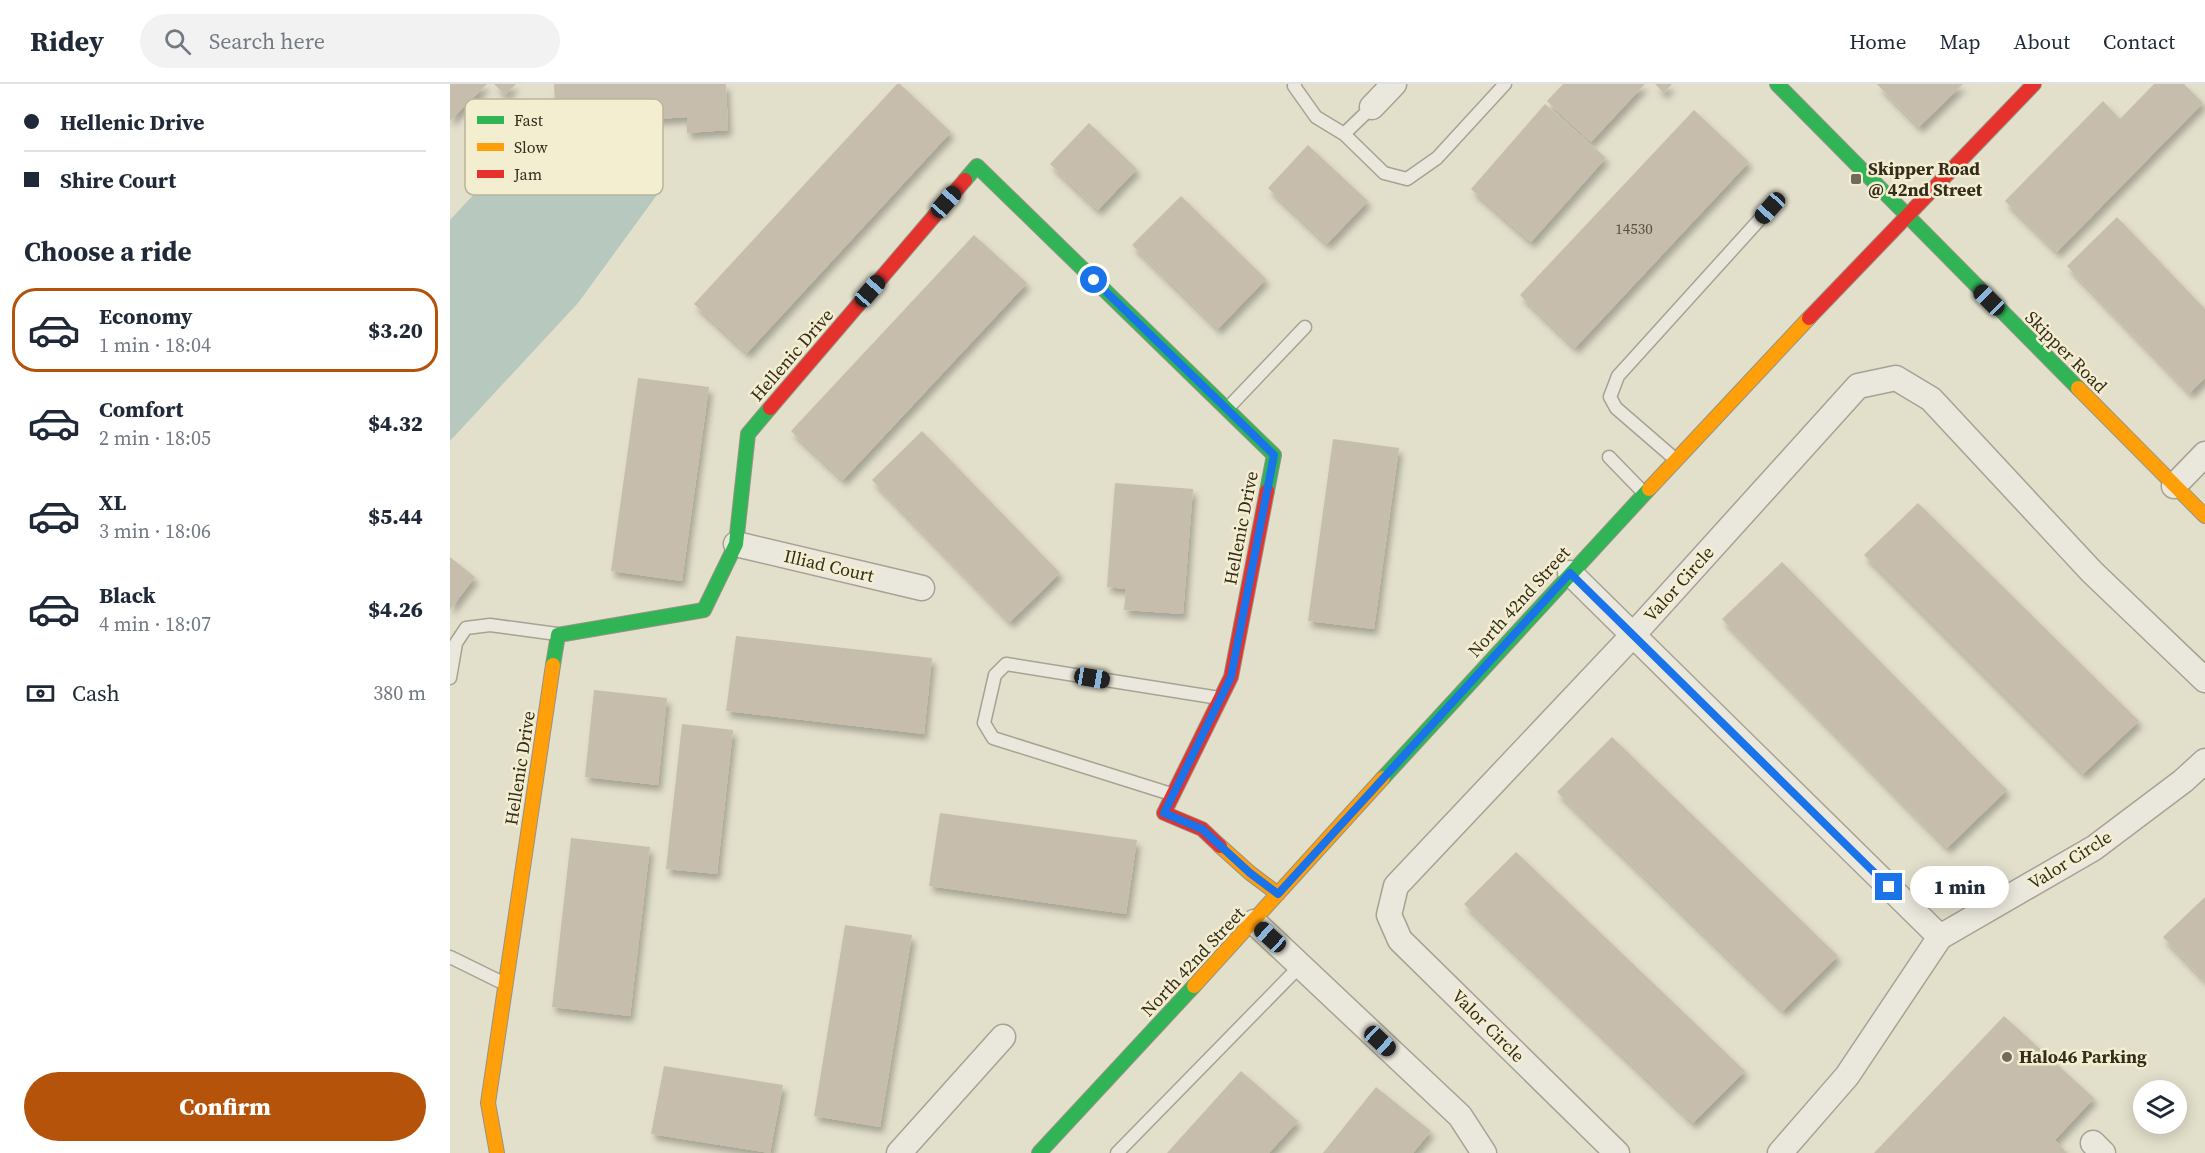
<!DOCTYPE html>
<meta charset="utf-8">
<style>
:root{--surface:#fff;--page:#f2f2f3;--text:#1f2937;--muted:#747a83;--line:#e0e1e3;--accent:#b45309}
body{margin:0;font-family:"Source Serif 4",serif;background:var(--page);color:var(--text);height:100vh;display:flex;flex-direction:column;font-size:22px;white-space:nowrap}
*{box-sizing:border-box;margin:0}
p{font-size:20px;color:var(--muted)}
.icon{flex:none;width:33px;height:33px;fill:none;stroke:currentColor;stroke-width:2;stroke-linecap:round;stroke-linejoin:round}
.map{position:relative;flex:1;overflow:hidden}
.side{display:flex;flex-direction:column;background:var(--surface);width:450px}
.side>*{flex:none}
.top-card{display:grid;align-content:center;height:132px;padding:0 24px;background:var(--surface)}
.tools{position:absolute;left:1683px;top:996px;display:grid;gap:12px}
.tools a{display:grid;place-items:center;width:54px;height:54px;border-radius:50%;background:var(--surface);box-shadow:0 3px 15px #0003;font-size:30px}
.end{position:absolute;width:27px;height:27px;margin:-14px;border:8px solid #1a73e8;background:#fff;box-shadow:0 0 0 3px #fff}
.from{border-radius:50%}
.bubble{position:absolute;height:42px;border-radius:21px;background:var(--surface);box-shadow:0 3px 15px #0003;font-size:20px;font-weight:800;line-height:42px;text-align:center}
.car{position:absolute;width:18px;height:36px;margin:-18px -9px;border-radius:8px;box-shadow:0 0 4px 2px #0007;background:linear-gradient(#222 24%,#8ab4d8 0 40%,#222 0 76%,#8ab4d8 0 86%,#222 0)}
.top-card b{display:flex;align-items:center;gap:21px;height:57px;font-size:22px}
.top-card b+b{border-top:2px solid var(--line)}
.top-card i{width:15px;height:15px;background:var(--text)}
ul{padding:0;list-style:none}
li{display:flex;align-items:center;gap:18px;height:84px;margin:0 12px 9px;padding:0 12px;border:3px solid transparent;border-radius:24px}
li div{flex:1}
li b{display:block;font-size:22px}
li em{font-style:normal;font-weight:800}
li.on{border-color:var(--accent)}
li>.icon{width:54px;height:54px;stroke-width:1.5}
h2{padding:0 24px;font-size:27px;line-height:72px}
.pay{display:flex;align-items:center;gap:15px;height:66px;padding:0 24px;font-size:22px}
.pay p{margin-inline-start:auto}
.primary-button{display:flex;gap:12px;margin-top:auto;padding:12px 24px}
.primary-button a{flex:1;height:69px;border-radius:36px;background:var(--accent);color:#fff;font-size:24px;font-weight:800;line-height:69px;text-align:center}
header{display:flex;align-items:center;gap:36px;box-sizing:border-box;height:84px;padding:0 30px;background:var(--surface);border-bottom:2px solid var(--line)}
header strong{font-size:28px}
nav{display:flex;gap:33px;margin-inline-start:auto;font-size:21px}
.search{width:420px;height:54px;background:var(--page);display:flex;align-items:center;gap:15px;box-sizing:border-box;padding:0 21px;border-radius:33px;color:var(--muted);font-size:22px}
main{display:flex;flex:1;min-height:0}
.map>svg:first-child{display:block}
.water{fill:#b7c8bf}
.building{fill:#c6bdac;filter:url(#shadow)}
.lines{fill:none;stroke-linecap:round;stroke-linejoin:round}
.lane-casing{stroke:#a7a294;stroke-width:15}
.street-casing{stroke:#a7a294;stroke-width:27}
.fast-casing{stroke:#979284;stroke-width:16}
.slow-casing{stroke:#979284;stroke-width:16}
.jam-casing{stroke:#979284;stroke-width:16}
.lane{stroke:#eae8dc;stroke-width:12}
.street{stroke:#eae8dc;stroke-width:24}
.fast{stroke:#30b455;stroke-width:14}
.slow{stroke:#ff9f0a;stroke-width:14}
.jam{stroke:#e5322d;stroke-width:14}
.route{stroke:#1a73e8;stroke-width:8}
.poi-dot{fill:#726b5a;stroke:#f4eed0;stroke-width:2}
.labels{text-anchor:middle;stroke-width:5;stroke-linejoin:round;paint-order:stroke}
.number-label{font-size:15px;fill:#595041}
.poi-label{font-size:18px;font-weight:bold;fill:#352c1d;stroke:#f4eed0;text-anchor:start}
.street-label{font-size:18px;fill:#352c1d;stroke:#f4eed0}
.key{fill:#f4eed0;stroke:#bbb49a;stroke-width:1.5}
.key-label{font-size:16px;fill:#352c1d}
</style>
<header>
<strong>Ridey</strong>
<div class="search"><svg class="icon" aria-label="search" viewBox="0 0 24 24"><circle cx="10" cy="10" r="6"/><path d="M15 15l6 6"/></svg>Search here</div>
<nav><a>Home</a><a>Map</a><a>About</a><a>Contact</a></nav>
</header>
<main>
<section class="side">
<div class="top-card">
<b><i class="from"></i>Hellenic Drive</b>
<b><i></i>Shire Court</b>
</div>
<h2>Choose a ride</h2>
<ul>
<li class="on"><svg class="icon" aria-label="car" viewBox="0 0 24 24"><path d="M5 17H2v-5l4-1 3-4h7l3 4 3 1v5h-3M9 17h6M6 11h13"/><circle cx="7" cy="17" r="2"/><circle cx="17" cy="17" r="2"/></svg><div><b>Economy</b><p>1 min · 18:04</p></div><em>$3.20</em></li>
<li><svg class="icon" aria-label="car" viewBox="0 0 24 24"><path d="M5 17H2v-5l4-1 3-4h7l3 4 3 1v5h-3M9 17h6M6 11h13"/><circle cx="7" cy="17" r="2"/><circle cx="17" cy="17" r="2"/></svg><div><b>Comfort</b><p>2 min · 18:05</p></div><em>$4.32</em></li>
<li><svg class="icon" aria-label="car" viewBox="0 0 24 24"><path d="M5 17H2v-5l4-1 3-4h7l3 4 3 1v5h-3M9 17h6M6 11h13"/><circle cx="7" cy="17" r="2"/><circle cx="17" cy="17" r="2"/></svg><div><b>XL</b><p>3 min · 18:06</p></div><em>$5.44</em></li>
<li><svg class="icon" aria-label="car" viewBox="0 0 24 24"><path d="M5 17H2v-5l4-1 3-4h7l3 4 3 1v5h-3M9 17h6M6 11h13"/><circle cx="7" cy="17" r="2"/><circle cx="17" cy="17" r="2"/></svg><div><b>Black</b><p>4 min · 18:07</p></div><em>$4.26</em></li>
</ul>
<div class="pay"><svg class="icon" aria-label="cash" viewBox="0 0 24 24"><path d="M3 7h18v10H3z"/><circle cx="12" cy="12" r="2"/></svg>Cash<p>380 m</p></div>
<div class="primary-button"><a>Confirm</a></div>
</section>
<div class="map">
<svg width="1755" height="1069" viewBox="0 0 1755 1069">
<defs>
<filter id="shadow"><feDropShadow dx="3.5" dy="6" stdDeviation="3" flood-color="#0004"/></filter>
</defs>
<rect width="100%" height="100%" fill="#e2dfcb"/>
<path class="water" d="M64,67L80,93L96,98L196,93L212,104L128,219L0,357V136Z"/>
<path class="building" d="M0,0H37L0,37Z
M44,0H66L55,11Z
M104,0H276L278,46L237,49V33L150,39V54L107,57Z
M447,0H450L501,48L297,269L244,220Z
M1113,0H1195L1141,58L1097,17Z
M1205,0H1222L1214,9Z
M1427,0H1513L1469,43Z
M1704,0H1734L1753,19L1607,168L1555,117L1653,17L1670,35Z
M1095,20L1156,74L1081,158L1021,105Z
M1244,26L1299,78L1125,264L1070,211Z
M639,39L687,85L648,126L600,80Z
M858,61L918,117L877,160L818,104Z
M731,112L816,195L768,245L682,161Z
M1667,133L1755,225V294L1740,309L1617,182Z
M524,151L577,199L393,396L341,347Z
M188,294L259,303L232,497L161,487Z
M472,347L610,489L560,538L422,396Z
M883,355L949,364L924,545L858,537Z
M665,399L743,405L733,530L674,526L676,505L657,503Z
M1468,419L1689,637L1633,690L1414,471Z
M0,473L25,493L0,526Z
M1332,478L1557,706L1497,764L1272,535Z
M286,552L482,574L474,650L276,627Z
M144,606L217,614L208,701L135,693Z
M232,640L283,646L267,790L216,785Z
M1162,653L1388,872L1333,927L1107,708Z
M490,729L687,756L676,830L479,802Z
M121,754L200,763L180,932L102,923Z
M1066,768L1295,987L1243,1039L1014,820Z
M1755,813V897L1713,853Z
M395,841L462,851L430,1043L364,1032Z
M1554,932L1644,1014L1605,1056L1617,1069H1424Z
M214,982L333,1001L320,1069L201,1050Z
M791,987L848,1037L819,1069H717Z
M926,1003L981,1047L963,1069H873Z"/>
<g class="lines">
<g class="lane-casing">
<path id="lane" d="M845,0L844,2L866,33L894,50L922,23
M894,50L934,89L957,95L987,74L1055,0
M777,325L855,243
M1159,373L1194,409
M1225,375L1166,324L1160,313L1168,292L1320,124
M0,594L6,559L16,544L40,541L107,550
M721,710L543,654L534,639L545,591L556,580L769,614
M0,873L55,900
M667,1069L850,882"/>
</g>
<g class="street-casing">
<path id="street" d="M922,23L944,0
M1724,402L1755,370
M286,460L472,504
M1120,489L1490,853
M804,838L1010,1032L1034,1069
M1643,1059L1653,1069
M449,1069L553,953
M1167,1069L950,856L939,831L946,802L1183,551L1408,302L1446,294L1481,315L1642,488L1755,596
M1330,1069L1397,992L1490,853L1644,764L1733,697L1755,677"/>
</g>
<g class="fast-casing">
<path id="fast" d="M1327,0L1628,304
M515,96L527,82L824,371L817,407
M103,581L108,551L254,526L286,460L298,350L320,324
M933,694L1199,405
M589,1069L744,902"/>
</g>
<g class="slow-casing">
<path id="slow" d="M1628,304L1755,432
M1199,405L1359,234
M770,762L800,789L828,810
M744,902L933,694
M47,1069L38,1019L103,581"/>
</g>
<g class="jam-casing">
<path id="jam" d="M1359,234L1584,0
M320,324L515,96
M770,762L752,745L714,729L781,593L817,407"/>
</g>
<use href="#lane" class="lane"/>
<use href="#street" class="street"/>
<use href="#fast" class="fast"/>
<use href="#slow" class="slow"/>
<use href="#jam" class="jam"/>
</g>
<g class="lines">
<path class="route" d="M644,196L824,371L781,593L714,729L752,745L800,789L828,810L1120,489L1439,803"/>
</g>
<g class="poi-dot">
<rect x="1400" y="89" width="12" height="12" rx="3"/>
<circle cx="1557" cy="973" r="6"/>
</g>
<g class="labels">
<g class="number-label">
<text x="1184" y="150">14530</text>
</g>
<g class="poi-label">
<text x="1418" y="91">Skipper Road<tspan x="1418" dy="21">@ 42nd Street</tspan></text>
<text x="1569" y="979">Halo46 Parking</text>
</g>
<g class="street-label">
<text transform="translate(1616 268) rotate(45)" y="6">Skipper Road</text>
<text transform="translate(342 271) rotate(-49)" y="6">Hellenic Drive</text>
<text transform="translate(791 444) rotate(-79)" y="6">Hellenic Drive</text>
<text transform="translate(379 482) rotate(13)" y="6">Illiad Court</text>
<text transform="translate(1229 500) rotate(-48)" y="6">Valor Circle</text>
<text transform="translate(1069 518) rotate(-48)" y="6">North 42nd Street</text>
<text transform="translate(70 684) rotate(-81)" y="6">Hellenic Drive</text>
<text transform="translate(1620 776) rotate(-32)" y="6">Valor Circle</text>
<text transform="translate(743 878) rotate(-47)" y="6">North 42nd Street</text>
<text transform="translate(1038 942) rotate(45)" y="6">Valor Circle</text>
</g>
</g>
<rect x="15" y="15" width="198" height="96" rx="9" class="key"/>
<rect x="27" y="32" width="27" height="8" fill="#30b455"/>
<rect x="27" y="59" width="27" height="8" fill="#ff9f0a"/>
<rect x="27" y="86" width="27" height="8" fill="#e5322d"/>
<g class="key-label">
<text x="64" y="42">Fast</text>
<text x="64" y="69">Slow</text>
<text x="64" y="96">Jam</text>
</g>
</svg>
<div class="tools">
<a><svg class="icon" aria-label="layers" viewBox="0 0 24 24"><path d="M12 4l9 5-9 5-9-5zM3 14l9 5 9-5"/></svg></a>
</div>
<i class="end from" style="left:644px;top:196px"></i>
<i class="end" style="left:1439px;top:803px"></i>
<div class="bubble" style="left:1460px;top:782px;width:99px">1 min</div>
<i class="car" style="left:496px;top:118px;rotate:41deg"></i>
<i class="car" style="left:1320px;top:124px;rotate:222deg"></i>
<i class="car" style="left:420px;top:207px;rotate:41deg"></i>
<i class="car" style="left:1539px;top:216px;rotate:315deg"></i>
<i class="car" style="left:642px;top:594px;rotate:99deg"></i>
<i class="car" style="left:820px;top:853px;rotate:312deg"></i>
<i class="car" style="left:930px;top:957px;rotate:133deg"></i>
</div>
</main>
